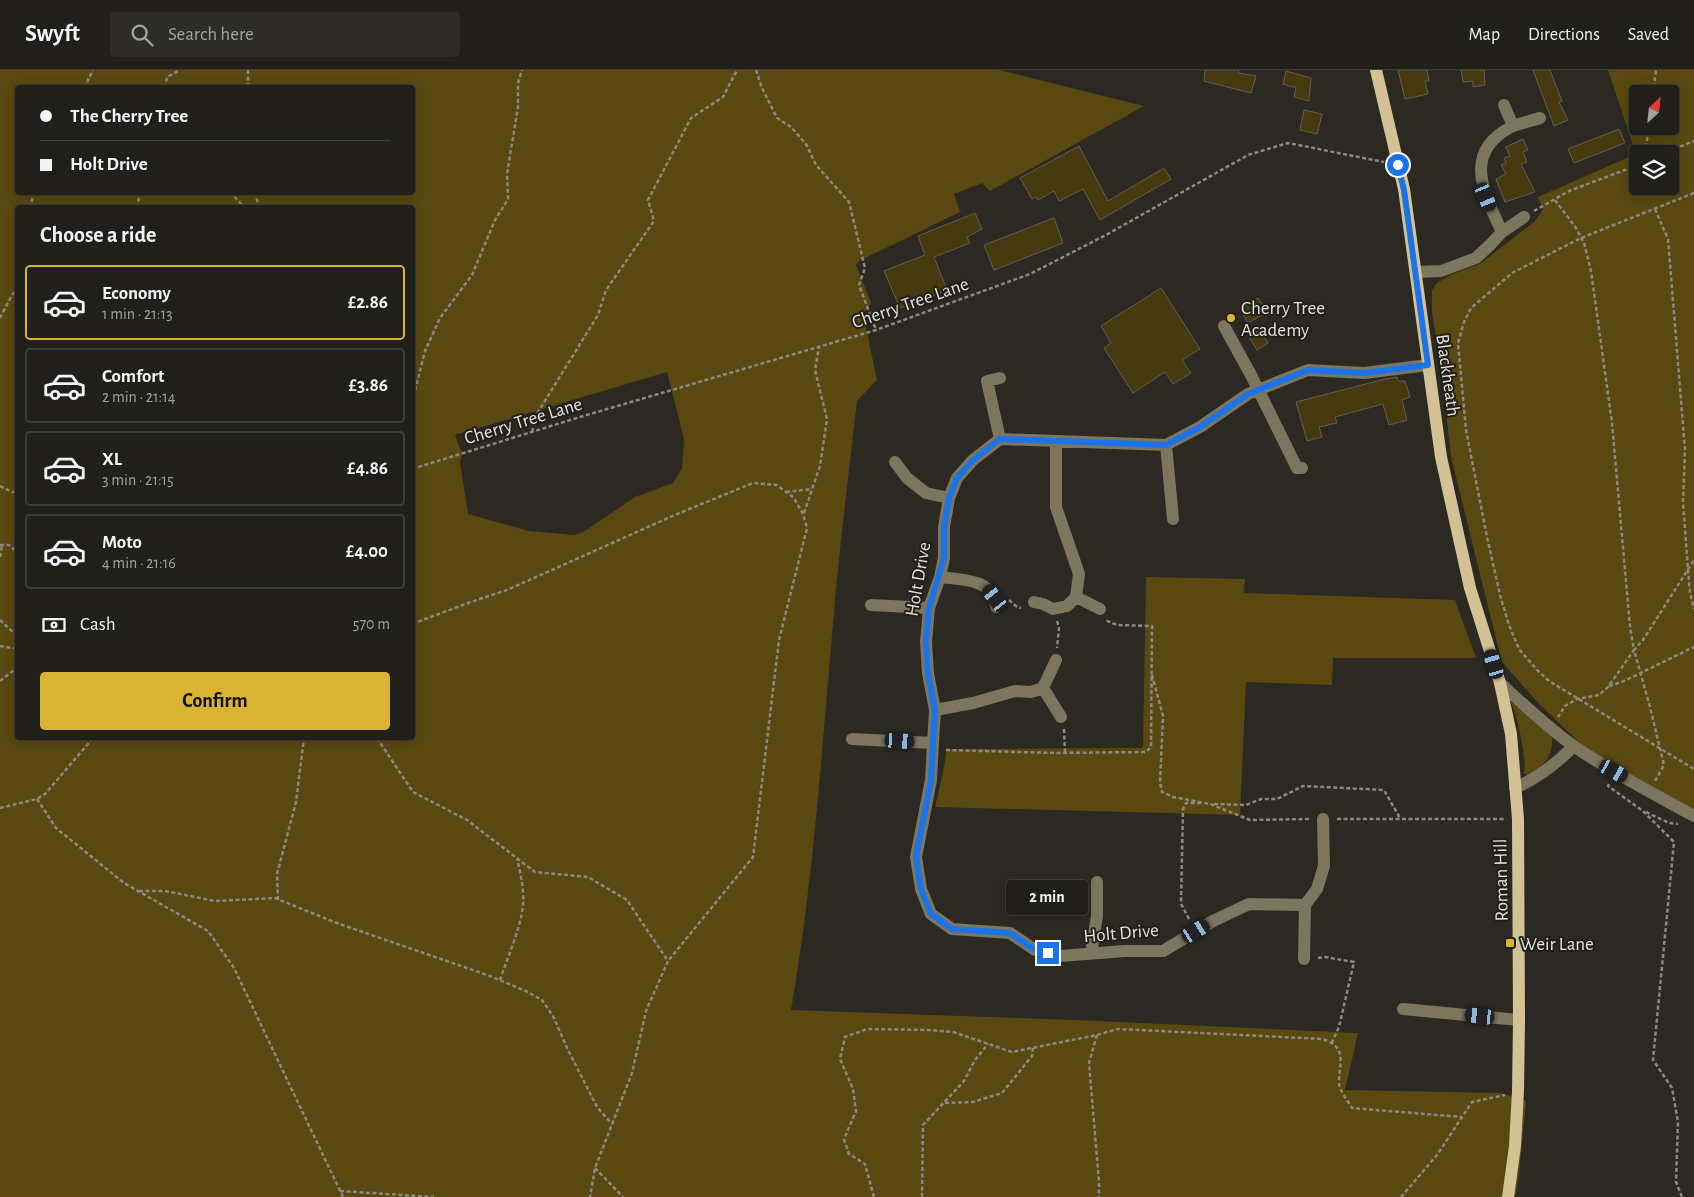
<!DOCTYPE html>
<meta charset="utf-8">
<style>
:root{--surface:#201f1a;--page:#2d2c27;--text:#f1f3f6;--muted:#a2a2a2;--line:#3d3d39;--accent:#dab333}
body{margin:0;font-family:"Alegreya Sans",sans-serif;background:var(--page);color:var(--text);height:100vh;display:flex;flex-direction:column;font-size:19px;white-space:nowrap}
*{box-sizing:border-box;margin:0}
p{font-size:16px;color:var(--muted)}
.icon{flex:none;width:28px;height:28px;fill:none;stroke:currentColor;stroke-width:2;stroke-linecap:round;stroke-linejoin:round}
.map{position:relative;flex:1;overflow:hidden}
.panel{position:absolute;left:15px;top:135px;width:400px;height:535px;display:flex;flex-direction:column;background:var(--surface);border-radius:5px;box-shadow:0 2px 12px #0003,0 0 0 1px var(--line)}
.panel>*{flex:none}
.guide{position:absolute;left:15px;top:15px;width:400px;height:110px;border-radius:5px;box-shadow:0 2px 12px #0003,0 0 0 1px var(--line);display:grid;align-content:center;height:110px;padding:0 25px;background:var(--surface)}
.needle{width:32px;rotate:27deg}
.fabs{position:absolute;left:1629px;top:15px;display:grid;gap:10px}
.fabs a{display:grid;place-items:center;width:50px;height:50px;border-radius:5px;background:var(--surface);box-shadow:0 2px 12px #0003,0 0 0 1px var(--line);font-size:25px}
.end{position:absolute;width:22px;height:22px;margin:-11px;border:6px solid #1a73e8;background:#fff;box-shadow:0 0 0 2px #fff}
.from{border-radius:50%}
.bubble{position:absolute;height:35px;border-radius:5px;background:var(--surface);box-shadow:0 2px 12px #0003,0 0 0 1px var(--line);font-size:16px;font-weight:700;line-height:35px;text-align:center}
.car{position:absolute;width:15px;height:30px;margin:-15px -8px;border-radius:6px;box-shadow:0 0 4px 1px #0007;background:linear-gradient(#222 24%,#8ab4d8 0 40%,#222 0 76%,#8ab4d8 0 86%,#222 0)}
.guide b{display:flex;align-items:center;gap:18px;height:48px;font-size:19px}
.guide b+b{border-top:1px solid var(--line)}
.guide i{width:12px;height:12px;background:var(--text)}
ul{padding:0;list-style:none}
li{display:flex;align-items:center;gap:15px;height:75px;margin:0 10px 8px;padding:0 15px;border:2px solid var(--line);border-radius:5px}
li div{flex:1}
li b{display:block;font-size:19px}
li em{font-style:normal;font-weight:700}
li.selected{border-color:var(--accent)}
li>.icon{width:45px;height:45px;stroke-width:1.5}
h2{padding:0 25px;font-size:22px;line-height:60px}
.pay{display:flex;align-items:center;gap:12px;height:55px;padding:0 25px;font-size:19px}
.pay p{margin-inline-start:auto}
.button{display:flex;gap:10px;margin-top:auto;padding:10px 25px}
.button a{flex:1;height:58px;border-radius:5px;background:var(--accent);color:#111;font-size:20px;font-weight:700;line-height:58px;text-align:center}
header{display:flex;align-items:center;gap:30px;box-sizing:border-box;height:70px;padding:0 25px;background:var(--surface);border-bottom:1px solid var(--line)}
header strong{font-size:24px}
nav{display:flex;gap:28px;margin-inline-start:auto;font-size:18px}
.search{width:350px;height:45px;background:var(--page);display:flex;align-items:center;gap:12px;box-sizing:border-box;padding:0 18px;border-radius:5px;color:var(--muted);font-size:19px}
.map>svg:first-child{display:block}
.green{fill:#59480f;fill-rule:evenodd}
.building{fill:#47390e;stroke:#615e57}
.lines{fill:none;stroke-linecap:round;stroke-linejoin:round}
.path{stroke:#8b8984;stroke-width:2.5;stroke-dasharray:4 2.5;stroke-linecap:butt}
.minor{stroke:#7d765f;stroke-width:12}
.major{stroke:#d3c293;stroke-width:12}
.route{stroke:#1a73e8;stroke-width:6}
.poi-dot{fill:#dab333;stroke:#221f19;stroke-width:2}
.labels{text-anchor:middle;stroke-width:4;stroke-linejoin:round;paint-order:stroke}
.street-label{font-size:19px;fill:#e4e2de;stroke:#221f19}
.poi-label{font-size:19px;fill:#e4e2de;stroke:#221f19;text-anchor:start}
</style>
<header>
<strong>Swyft</strong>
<div class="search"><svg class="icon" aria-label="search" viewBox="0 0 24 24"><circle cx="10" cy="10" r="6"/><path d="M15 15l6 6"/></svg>Search here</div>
<nav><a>Map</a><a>Directions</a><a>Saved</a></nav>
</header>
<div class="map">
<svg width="1694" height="1127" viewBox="0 0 1694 1127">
<rect width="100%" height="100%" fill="#2b2922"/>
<path class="green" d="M0,0H999L1144,36L990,121L982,113L954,124L960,142L859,191L856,195L871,233L863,244L877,310L857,331C849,401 840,472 834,542C822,675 814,809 791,940L1075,950L1358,963L1345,1020L1501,1023L1526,1031L1519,1105L1515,1127H0ZM18,18H412V122H18ZM18,138H412V668H18ZM667,302L684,369L682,399L673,413L635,427L585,461L575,465L529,461L468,444L460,392L462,384L455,365Z
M1608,0H1694V746L1601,693L1540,635L1502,592L1480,504L1451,387L1443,310L1432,243V220L1437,213L1450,205L1480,194L1535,151L1543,139L1538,127L1636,84ZM1638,24H1670V56H1638ZM1638,84H1670V116H1638Z
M1146,507L1245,509L1244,523L1455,530L1476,588H1333L1332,615L1246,612L1240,745L935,737L942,707L947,679L1143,678Z
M1511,632L1552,667C1554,685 1543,698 1527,705L1524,703C1527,688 1517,646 1511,632Z"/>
<path class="building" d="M1205,0H1239L1238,3L1256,6L1251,23L1204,11Z
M1398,0H1427L1429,11H1425L1428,24L1405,29Z
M1461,0H1484L1485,15L1473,17V11L1463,12Z
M1533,0H1550L1562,31L1559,32L1568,50L1554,56Z
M1286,1L1311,8L1309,31L1294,27L1296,18L1283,14Z
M1304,40L1322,44L1317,64L1300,60Z
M1619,59L1625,73L1574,93L1568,79Z
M1523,69L1528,80L1523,82L1527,92L1521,94L1535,122L1505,132L1496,109L1506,104L1501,95L1506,93L1504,88L1510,86L1506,77Z
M1079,76L1108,131L1164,98L1171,109L1100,150L1083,119L1059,131L1054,121L1038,130L1036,127L1032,129L1020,108Z
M975,143L982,159L967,167L970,173L934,187L947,220L900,238L884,201L925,185L918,166Z
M1054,148L1063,173L994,200L984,175Z
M1161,218L1200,279L1182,290L1191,303L1173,314L1165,302L1133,323L1104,278L1111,273L1101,256Z
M1258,228L1267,242L1248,253L1240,239Z
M1260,260L1268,273L1257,280L1249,267Z
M1397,307L1398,311H1405L1410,327L1402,330L1407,350L1389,355L1383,334L1335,347L1337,353L1319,357L1322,367L1307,371L1296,332L1385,309Z"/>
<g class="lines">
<path class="path" d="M248,0V18
M756,0L762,18L777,48L791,57L806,74L816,95L849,132L865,198L859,215L876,260
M84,18L93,0
M165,18L167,7L180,0
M1653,24L1656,0
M1645,84L1649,56
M1662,84L1694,71
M230,122L245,138
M255,122L259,138
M1694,123L1581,168L1512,203L1471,238L1464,252L1458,273L1466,360L1487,467L1500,525L1509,555L1519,579L1537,600L1549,611L1694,699
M1555,130L1576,158L1584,173L1591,201L1612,353L1630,557L1634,580L1608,617L1599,625L1577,629L1565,636L1558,647
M29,138L35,122
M137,138L140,122
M1655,139L1668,169L1685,380L1683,432L1688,499L1690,523L1694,539
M1534,141L1569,121L1638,95
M0,248L12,225L18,219
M412,333L425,281L440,248L472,205L495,150L508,129L507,104L518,37V13L522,0
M532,362L538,342L598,245L606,220L654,151L648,130L691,48L723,27L737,0
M412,399L580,347L876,260L1030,204L1106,165L1248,85L1288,73L1384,92
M412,407L414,409L412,419
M0,416L12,422H18
M786,422L812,419
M804,443L820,396L827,349L815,300L819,277
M0,475H9L18,483
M0,487L2,475
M1009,530L1016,536L1021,538
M0,550L18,567
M1057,551L1059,558L1057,578
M412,554L468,533L507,520L677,444L753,413L777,415L794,428L803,444L807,458L779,570L753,787L668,891
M0,576L18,579
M1152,605L1163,646L1160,712L1162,722L1173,727L1210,734L1250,750L1309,749
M0,611L18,597
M1609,616L1624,611L1694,577
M1064,659L1065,683
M377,668L413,722L467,750L535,802L588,807L627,830L668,891L646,941L632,1003L595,1098L590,1127
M946,680L1055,683L1146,682L1151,677L1152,556L1117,555L1105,550
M1655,711L1664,695L1650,637L1634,580L1643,570L1694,490
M1609,714L1608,716L1643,741L1674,772L1653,990L1672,1018L1678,1052L1676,1112L1682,1127
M37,729L56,758L124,813L208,861L234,898L343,1127
M1214,734L1246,735L1261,729H1277L1303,716L1384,720L1400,748
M0,738L37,729L45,724L88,674L92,668
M1646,742L1669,753L1678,754
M1337,749H1504
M139,821H165L215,831L275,828L334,852L490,906L526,921L542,930L553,946L568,980L597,1037L612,1054
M278,830L277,804L296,732L304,668
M1189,849L1181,834L1183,739L1186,733H1201
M1318,888L1325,887L1354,892L1339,957L1332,972
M500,910C507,889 521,857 523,835C524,820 521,804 517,789
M1097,965L1089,993L1099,1112V1127
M945,1033L973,1032L1002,1023L1032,986L1033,978
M595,1098L623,1127
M340,1121L434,1127
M874,1127L865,1094L849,1084L844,1069L856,1041L853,1019L840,989L845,967L867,959L929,960L953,962L1012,982L1097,965L1118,959L1323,969C1348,978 1339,992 1339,1013C1339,1020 1348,1031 1352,1038L1462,1047
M922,1127L923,1055L964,1011L975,990L988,974
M1401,1127L1437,1085L1472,1032L1505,1025"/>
<path class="minor" d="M1504,35L1513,56
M1502,162C1485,125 1461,83 1511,57C1520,53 1531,51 1540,48
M1416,202L1441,201L1476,188L1490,175L1502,162L1524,147
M1224,256L1251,305L1297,398H1302
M1000,308L987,311L1000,369
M1056,372V437L1079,504L1076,527L1100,539
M1166,375L1173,449
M895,392L907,408L926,423L949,428
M940,507C962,510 993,508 996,537
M1034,532L1043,534L1053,539L1067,536L1076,527
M871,535L929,538
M1500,613C1524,635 1548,658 1575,677C1613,703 1654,724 1694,746
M1043,618L1061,647
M935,640L973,633L1015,621L1031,622L1043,618L1056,590
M852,669L933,673
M1515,718C1538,708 1557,693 1574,676
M1323,749L1324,796L1317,819L1305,835L1249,834L1213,851L1163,881H1125L1060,886L1035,880L1010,863L952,859L931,844L921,819L916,787L931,710L933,673L935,640L928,603L926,572L929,538L940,507L944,488V457L949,428L957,408L973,390L1000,369L1166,375L1200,357L1248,324L1308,300L1364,303L1428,295
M1091,884L1097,846V812
M1304,889L1305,835
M1403,939L1519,950"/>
<path class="major" d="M1376,0L1404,119L1441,387L1470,518L1500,613L1511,664L1518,749L1519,950L1518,1021L1515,1076L1508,1127"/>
</g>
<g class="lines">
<path class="route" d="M1048,883L1035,880L1010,863L952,859L931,844L921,819L916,787L931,710L935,640L928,603L926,572L929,538L944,488V457L949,428L957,408L973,390L1000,369L1166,375L1200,357L1248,324L1308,300L1364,303L1428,295L1404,120L1398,95"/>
</g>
<g class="poi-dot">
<circle cx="1231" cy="248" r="5"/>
<rect x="1505" y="868" width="10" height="10" rx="2.5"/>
</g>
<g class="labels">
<g class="street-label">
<text transform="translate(910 232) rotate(-19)" y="7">Cherry Tree Lane</text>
<text transform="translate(1449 305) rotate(82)" y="7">Blackheath</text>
<text transform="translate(523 350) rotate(-17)" y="7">Cherry Tree Lane</text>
<text transform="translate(917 509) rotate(-80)" y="7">Holt Drive</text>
<text transform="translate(1500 810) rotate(-91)" y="7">Roman Hill</text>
<text transform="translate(1121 862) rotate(-5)" y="7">Holt Drive</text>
</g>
<g class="poi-label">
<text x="1241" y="244">Cherry Tree<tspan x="1241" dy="22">Academy</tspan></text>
<text x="1520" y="880">Weir Lane</text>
</g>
</g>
</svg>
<div class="fabs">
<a><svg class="needle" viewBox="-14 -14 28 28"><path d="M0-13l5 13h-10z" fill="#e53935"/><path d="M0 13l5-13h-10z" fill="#a2a2a2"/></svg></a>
<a><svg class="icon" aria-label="layers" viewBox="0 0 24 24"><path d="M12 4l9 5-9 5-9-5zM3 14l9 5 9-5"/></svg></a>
</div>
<i class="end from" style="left:1398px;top:95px"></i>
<i class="end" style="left:1048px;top:883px"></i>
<div class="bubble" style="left:1006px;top:810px;width:82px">2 min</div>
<i class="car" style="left:1486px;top:127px;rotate:157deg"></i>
<i class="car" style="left:995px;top:528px;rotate:323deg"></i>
<i class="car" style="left:1494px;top:594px;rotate:343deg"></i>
<i class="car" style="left:900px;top:671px;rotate:93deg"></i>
<i class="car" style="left:1614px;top:701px;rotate:119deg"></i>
<i class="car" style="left:1196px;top:861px;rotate:59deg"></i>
<i class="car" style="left:1480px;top:946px;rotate:276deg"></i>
<div class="guide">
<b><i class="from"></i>The Cherry Tree</b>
<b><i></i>Holt Drive</b>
</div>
<section class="panel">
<h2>Choose a ride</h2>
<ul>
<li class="selected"><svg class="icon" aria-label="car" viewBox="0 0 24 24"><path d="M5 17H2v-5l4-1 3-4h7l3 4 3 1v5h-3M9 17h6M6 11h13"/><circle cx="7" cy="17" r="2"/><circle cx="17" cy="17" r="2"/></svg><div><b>Economy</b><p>1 min · 21:13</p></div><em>£2.86</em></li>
<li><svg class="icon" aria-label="car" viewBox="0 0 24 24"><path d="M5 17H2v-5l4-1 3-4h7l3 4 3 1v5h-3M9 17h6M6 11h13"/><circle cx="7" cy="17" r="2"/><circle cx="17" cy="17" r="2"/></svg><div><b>Comfort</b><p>2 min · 21:14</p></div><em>£3.86</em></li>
<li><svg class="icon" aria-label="car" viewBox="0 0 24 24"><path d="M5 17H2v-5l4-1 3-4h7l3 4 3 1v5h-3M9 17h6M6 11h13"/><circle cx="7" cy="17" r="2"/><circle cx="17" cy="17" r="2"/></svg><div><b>XL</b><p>3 min · 21:15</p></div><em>£4.86</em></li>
<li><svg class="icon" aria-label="car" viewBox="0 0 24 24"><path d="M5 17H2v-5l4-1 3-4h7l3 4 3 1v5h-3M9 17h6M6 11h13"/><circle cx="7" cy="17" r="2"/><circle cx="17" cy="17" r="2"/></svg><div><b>Moto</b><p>4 min · 21:16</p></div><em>£4.00</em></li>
</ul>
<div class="pay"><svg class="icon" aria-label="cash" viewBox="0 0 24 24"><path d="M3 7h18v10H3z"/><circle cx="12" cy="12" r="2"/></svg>Cash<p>570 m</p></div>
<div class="button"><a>Confirm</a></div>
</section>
</div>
